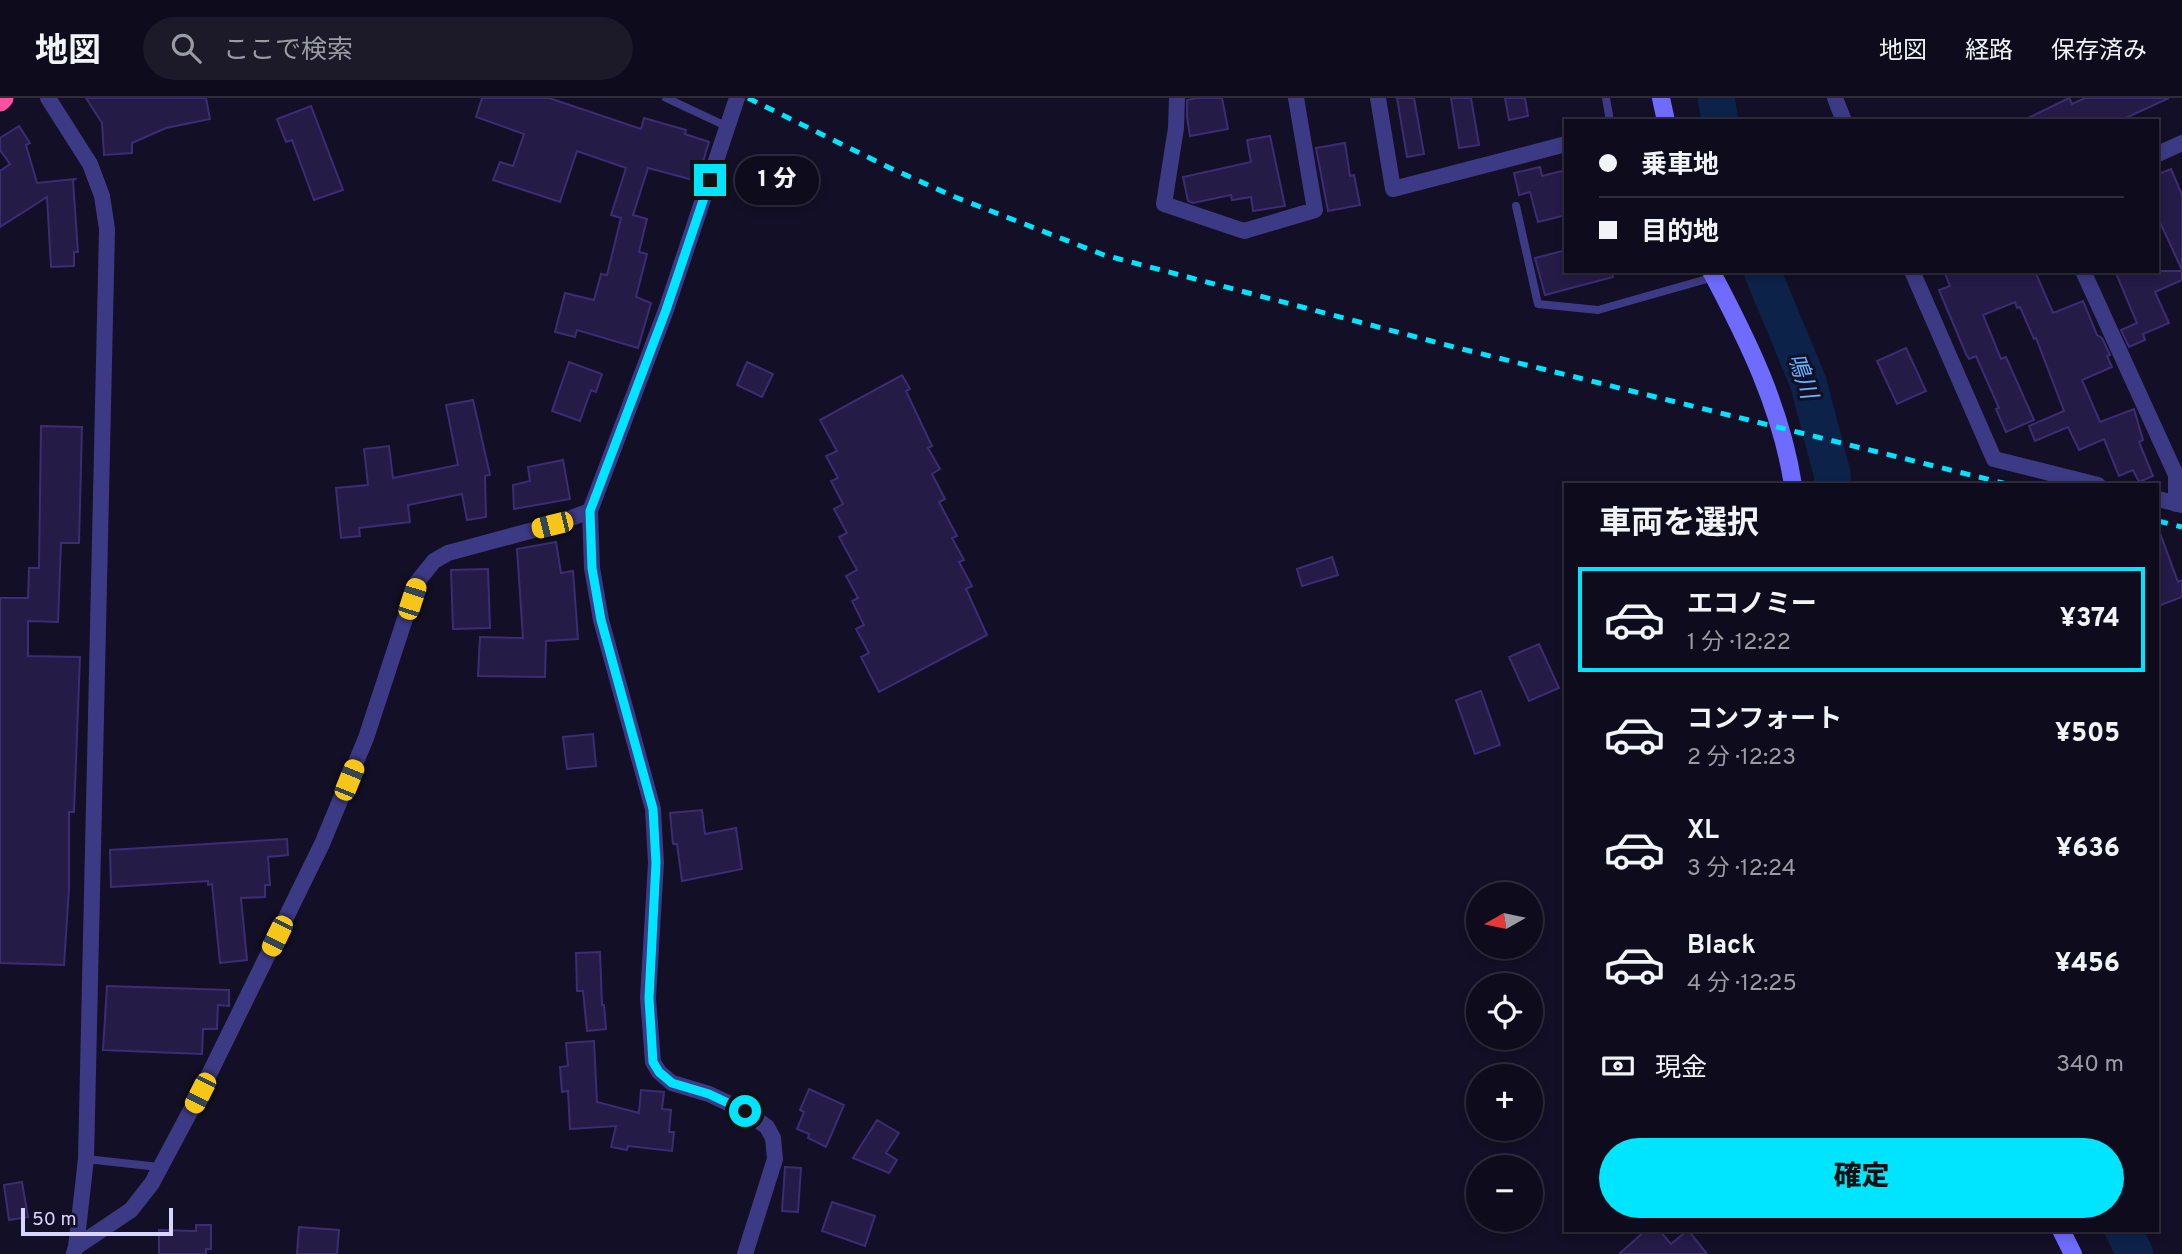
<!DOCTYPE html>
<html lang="ja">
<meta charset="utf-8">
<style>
:root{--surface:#0e0b1c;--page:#1c1929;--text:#f1f3f6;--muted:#9b9ba3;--line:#2e2b3b;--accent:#00e5ff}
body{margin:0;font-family:Overpass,"Noto Sans JP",sans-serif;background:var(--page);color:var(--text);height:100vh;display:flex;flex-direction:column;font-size:26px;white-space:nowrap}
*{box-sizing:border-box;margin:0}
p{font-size:23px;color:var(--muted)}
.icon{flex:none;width:38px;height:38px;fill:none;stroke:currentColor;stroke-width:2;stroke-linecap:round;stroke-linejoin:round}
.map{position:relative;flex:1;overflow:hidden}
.panel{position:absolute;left:1564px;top:385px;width:595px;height:749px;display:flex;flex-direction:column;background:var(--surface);border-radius:0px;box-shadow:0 4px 10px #0003,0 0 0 2px var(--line)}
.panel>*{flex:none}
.hud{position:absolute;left:1564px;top:21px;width:595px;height:154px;border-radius:0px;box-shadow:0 4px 10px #0003,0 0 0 2px var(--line);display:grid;align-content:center;height:154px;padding:0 35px;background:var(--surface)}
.needle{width:46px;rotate:261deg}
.controls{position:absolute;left:1466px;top:784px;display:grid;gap:14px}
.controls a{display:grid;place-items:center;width:77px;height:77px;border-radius:50%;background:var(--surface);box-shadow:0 4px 10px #0003,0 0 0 2px var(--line);font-size:35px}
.scale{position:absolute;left:21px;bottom:18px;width:152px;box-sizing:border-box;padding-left:7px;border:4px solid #d9d4ff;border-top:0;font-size:19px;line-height:24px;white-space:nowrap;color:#d9d4ff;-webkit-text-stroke:5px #130f26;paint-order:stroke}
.end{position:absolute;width:32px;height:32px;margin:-16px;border:9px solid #00e5ff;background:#111;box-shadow:0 0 0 4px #111}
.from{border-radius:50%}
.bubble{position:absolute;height:49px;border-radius:24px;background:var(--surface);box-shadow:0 4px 10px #0003,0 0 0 2px var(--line);font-size:23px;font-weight:800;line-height:49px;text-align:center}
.car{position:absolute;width:21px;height:42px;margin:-21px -10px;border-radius:9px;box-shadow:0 0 5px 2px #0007;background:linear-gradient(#f5c518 24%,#345 0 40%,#f5c518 0 76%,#345 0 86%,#f5c518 0)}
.hud b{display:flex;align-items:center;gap:24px;height:66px;font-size:26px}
.hud b+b{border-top:2px solid var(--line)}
.hud i{width:18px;height:18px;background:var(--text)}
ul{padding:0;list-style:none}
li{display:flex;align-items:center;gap:21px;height:105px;margin:0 14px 10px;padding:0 21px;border:4px solid transparent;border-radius:0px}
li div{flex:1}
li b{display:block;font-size:26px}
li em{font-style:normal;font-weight:800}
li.current{border-color:var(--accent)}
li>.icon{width:63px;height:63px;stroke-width:1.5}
h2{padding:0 35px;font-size:32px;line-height:84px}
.pay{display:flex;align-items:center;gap:18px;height:77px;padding:0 35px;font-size:26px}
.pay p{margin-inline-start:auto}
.button{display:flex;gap:14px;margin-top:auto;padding:14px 35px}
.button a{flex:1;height:80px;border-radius:42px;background:var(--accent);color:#111;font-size:28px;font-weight:800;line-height:80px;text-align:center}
header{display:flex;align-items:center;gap:42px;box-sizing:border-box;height:98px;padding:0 35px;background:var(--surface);border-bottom:2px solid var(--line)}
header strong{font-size:33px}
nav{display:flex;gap:38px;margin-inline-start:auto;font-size:24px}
.search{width:490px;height:63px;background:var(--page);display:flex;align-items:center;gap:18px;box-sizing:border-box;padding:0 24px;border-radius:38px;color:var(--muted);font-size:26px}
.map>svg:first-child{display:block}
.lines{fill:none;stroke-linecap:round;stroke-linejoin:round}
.river{stroke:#0c2248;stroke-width:37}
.building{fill:#241b47;stroke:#3b2d73;stroke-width:2}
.lane{stroke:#3d3a85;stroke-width:8}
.street{stroke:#3d3a85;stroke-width:16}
.secondary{stroke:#6f6bff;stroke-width:18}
.highway{stroke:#ff4fa3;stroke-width:21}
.rail{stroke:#00e5ff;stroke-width:5;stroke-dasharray:10 9;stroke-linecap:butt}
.route{stroke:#00e5ff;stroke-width:9}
.labels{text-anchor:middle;stroke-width:6;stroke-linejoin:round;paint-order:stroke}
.water-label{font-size:23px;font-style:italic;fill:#62b6ff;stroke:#130f26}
</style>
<header>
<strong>地図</strong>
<div class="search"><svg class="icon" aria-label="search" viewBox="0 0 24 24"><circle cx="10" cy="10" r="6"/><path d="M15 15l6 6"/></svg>ここで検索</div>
<nav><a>地図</a><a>経路</a><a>保存済み</a></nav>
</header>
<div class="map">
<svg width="2182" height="1156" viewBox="0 0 2182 1156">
<rect width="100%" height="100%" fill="#130f26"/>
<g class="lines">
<path class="river" d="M1716,0L1720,23
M1762,173L1808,284L1832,375L1833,387
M2123,1132L2135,1156"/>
</g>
<path class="building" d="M86,0H206L210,21L166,30L132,45V55L104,57L102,25Z
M482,0H549L641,31L644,20L686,32L685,36L709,44L697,83L648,70L633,117L647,121L639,154L647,156L636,199L651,205L638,250L577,232L575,239L555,234L565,195L594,202L601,176L607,177L621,120L611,117L626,70L577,53L560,104L493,82L500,64L513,68L524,36L476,19Z
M1197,0H1222L1228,31L1190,38L1187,19V2Z
M1397,0H1414L1424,56L1407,59Z
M1451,0H1471L1479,47L1459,50Z
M1505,0H1525L1528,18L1509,22Z
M2069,0L2072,6L2085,0H2169L2119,23H2022Z
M311,8L343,92L314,102L292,42L286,44L277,21Z
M19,28L30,45L26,47L37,85L75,81L73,83L78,154H74V168L51,169L47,99L0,129V73L10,66L0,52V40Z
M1270,38L1285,108L1253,113L1251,99L1232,102L1231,97L1193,105L1188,103L1183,79L1251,64L1247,42Z
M1345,45L1350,78L1354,77L1360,107L1328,113L1316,50Z
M1540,69L1542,78L1566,72V117L1538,124L1530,94L1519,97L1514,75Z
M2171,71L2182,97V172L2158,120V76Z
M1566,152V173H1612L1613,179L1545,197L1535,160Z
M1944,173H2035L2053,215L2083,203L2097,237L2102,240L2110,257L2107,258L2112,269L2082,282L2100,324L2134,311L2143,342L2139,344L2153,378L2139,384L2133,372L2119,378L2104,341L2079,352L2068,329L2035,343L2029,328L2064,313L2036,240L2034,241L2020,209L2017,210L2015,204L1983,217L2001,261L2006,259L2034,322L2006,334L1996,311L1999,310L1976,258L1969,261L1966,256L1939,192L1950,188Z
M2115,173H2182V182L2155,194L2169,225L2143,236L2145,242L2129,249L2121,232L2137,225Z
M1906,250L1926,293L1897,306L1877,263Z
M569,264L602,276L596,294L591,292L580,323L552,313Z
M747,264L773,276L762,299L737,287Z
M902,277L910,291L906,293L932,348L928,350L940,371L932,376L945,401L939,404L957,438L952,440L964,462L959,464L972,488L966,491L987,537L879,594L861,559L869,555L856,531L864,527L852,503L858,500L846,478L857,472L839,439L847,435L834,411L843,406L831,383L838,380L826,358L837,353L820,322Z
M473,302L490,377L485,378L486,419L467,422L462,396L408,407L410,424L359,430L360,438L341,440L336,390L368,387L364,351L389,348L393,380L458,367L446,307Z
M41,328L82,329L79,445H61L58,524L28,523V558L80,559L74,714H69V790L64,867L0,865V500H28L29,470H39Z
M563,362L570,401L514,411L513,387L530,383L528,369Z
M2158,435H2160L2178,484L2182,482V499L2158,508Z
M556,444L561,475L573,473L578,541L546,543L545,579L478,578L480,539L523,540L517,451Z
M1332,459L1338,477L1302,488L1297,471Z
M488,471L490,530L453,531L451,472Z
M1539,546L1559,590L1529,603L1509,559Z
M1481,593L1500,647L1475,656L1456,602Z
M593,636L596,668L567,671L563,639Z
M702,712L705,736L736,730L742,771L682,783L677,746H673L670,715Z
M287,741L288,757L268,759L270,787H265V799L241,800L247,862L220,865L212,786L208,787V783L111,789L110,752Z
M600,854L602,907H604L606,931L587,933L583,893H577L576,855Z
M107,888L229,892V908L218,907L217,931H203L202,956L103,952Z
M594,943L597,1004L639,1015L641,992L664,994L662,1011L671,1012L669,1034H674L672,1053L628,1048L627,1052L611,1049L616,1028L570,1031L568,993L562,994L560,969L568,968L566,945Z
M809,991L844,1007L826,1049L808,1040L809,1036L797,1031L804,1014L800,1012Z
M877,1022L899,1035L886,1055L897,1062L889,1075L853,1060Z
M785,1069L801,1070L798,1114L782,1113Z
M22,1084L28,1119L9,1122L4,1087Z
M832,1104L875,1118L865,1148L822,1133Z
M196,1127H211V1151H206V1156H159V1132L196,1133Z
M299,1129L339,1132L337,1156H297Z
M1646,1132H1659L1671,1146L1688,1132L1707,1156H1619Z"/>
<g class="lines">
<path class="lane" d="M666,0L728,29
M1606,0L1610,23
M1516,108L1538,206L1598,212L1714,179
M86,1061L159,1069"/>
<path class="street" d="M48,0L90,66L102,98L107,131L86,1061L76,1149
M737,0L666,212L590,413L592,470L601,522L653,711L656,765L648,900L653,964L659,974L672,985L709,996L745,1013L767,1029L773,1040L775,1061L745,1156
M1177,0L1176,30L1164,106L1244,133L1315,112L1296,0
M1378,0L1393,91L1566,46
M1835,0L1844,23
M2158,56L2182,45
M1912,173L1994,361L2098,387
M2083,173L2176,377V406
M2158,401L2182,407
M74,1155L76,1149L131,1112L152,1085L200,995L322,746L366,640L417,484L434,463L448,455L552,427L590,413"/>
<path class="secondary" d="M1661,0L1666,23
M1711,173C1747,241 1781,309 1793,387
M2061,1132L2073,1156"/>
<path class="highway" d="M0,3L3,0"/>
<path class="rail" d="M748,0L888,69L955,99L1104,157L1458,250L2011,387
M2158,423L2182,429"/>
</g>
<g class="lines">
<path class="route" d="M710,82L666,212L590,413L592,470L601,522L653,711L656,765L649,900L653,964L659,974L672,985L709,996L745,1013"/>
</g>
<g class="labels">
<g class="water-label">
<text transform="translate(1803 278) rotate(71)" y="8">鳴川</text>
</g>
</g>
</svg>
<div class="controls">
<a><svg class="needle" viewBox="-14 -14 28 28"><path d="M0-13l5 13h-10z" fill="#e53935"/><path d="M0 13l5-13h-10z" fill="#9b9ba3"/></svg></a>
<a><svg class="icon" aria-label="locate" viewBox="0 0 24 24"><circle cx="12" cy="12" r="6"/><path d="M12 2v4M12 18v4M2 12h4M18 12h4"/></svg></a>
<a>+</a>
<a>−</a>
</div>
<div class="scale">50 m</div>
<i class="end from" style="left:745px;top:1013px"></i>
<i class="end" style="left:710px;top:82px"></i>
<div class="bubble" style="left:735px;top:58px;width:84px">1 分</div>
<i class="car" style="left:552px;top:427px;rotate:256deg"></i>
<i class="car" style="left:412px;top:501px;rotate:18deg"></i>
<i class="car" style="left:349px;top:682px;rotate:22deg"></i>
<i class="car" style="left:277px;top:838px;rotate:206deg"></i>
<i class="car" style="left:200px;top:995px;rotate:207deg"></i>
<div class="hud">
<b><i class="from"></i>乗車地</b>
<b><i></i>目的地</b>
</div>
<section class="panel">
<h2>車両を選択</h2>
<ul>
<li class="current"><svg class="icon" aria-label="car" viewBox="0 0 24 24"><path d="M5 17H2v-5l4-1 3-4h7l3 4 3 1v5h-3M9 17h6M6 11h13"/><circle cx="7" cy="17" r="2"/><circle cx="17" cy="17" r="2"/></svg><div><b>エコノミー</b><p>1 分 · 12:22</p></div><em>¥374</em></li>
<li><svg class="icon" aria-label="car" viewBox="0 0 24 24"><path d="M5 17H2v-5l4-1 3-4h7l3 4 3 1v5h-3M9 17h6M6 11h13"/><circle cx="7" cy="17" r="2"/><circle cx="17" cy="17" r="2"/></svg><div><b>コンフォート</b><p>2 分 · 12:23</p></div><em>¥505</em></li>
<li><svg class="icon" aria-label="car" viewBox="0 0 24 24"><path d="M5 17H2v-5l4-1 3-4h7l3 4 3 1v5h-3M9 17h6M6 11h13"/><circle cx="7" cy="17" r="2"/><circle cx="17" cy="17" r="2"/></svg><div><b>XL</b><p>3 分 · 12:24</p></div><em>¥636</em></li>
<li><svg class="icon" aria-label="car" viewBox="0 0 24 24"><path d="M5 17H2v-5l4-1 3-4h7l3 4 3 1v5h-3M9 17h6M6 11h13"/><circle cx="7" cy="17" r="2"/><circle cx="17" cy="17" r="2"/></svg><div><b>Black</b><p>4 分 · 12:25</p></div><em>¥456</em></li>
</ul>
<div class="pay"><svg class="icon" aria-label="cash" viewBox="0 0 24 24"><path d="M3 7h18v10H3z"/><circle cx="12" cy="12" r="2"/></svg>現金<p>340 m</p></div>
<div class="button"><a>確定</a></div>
</section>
</div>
